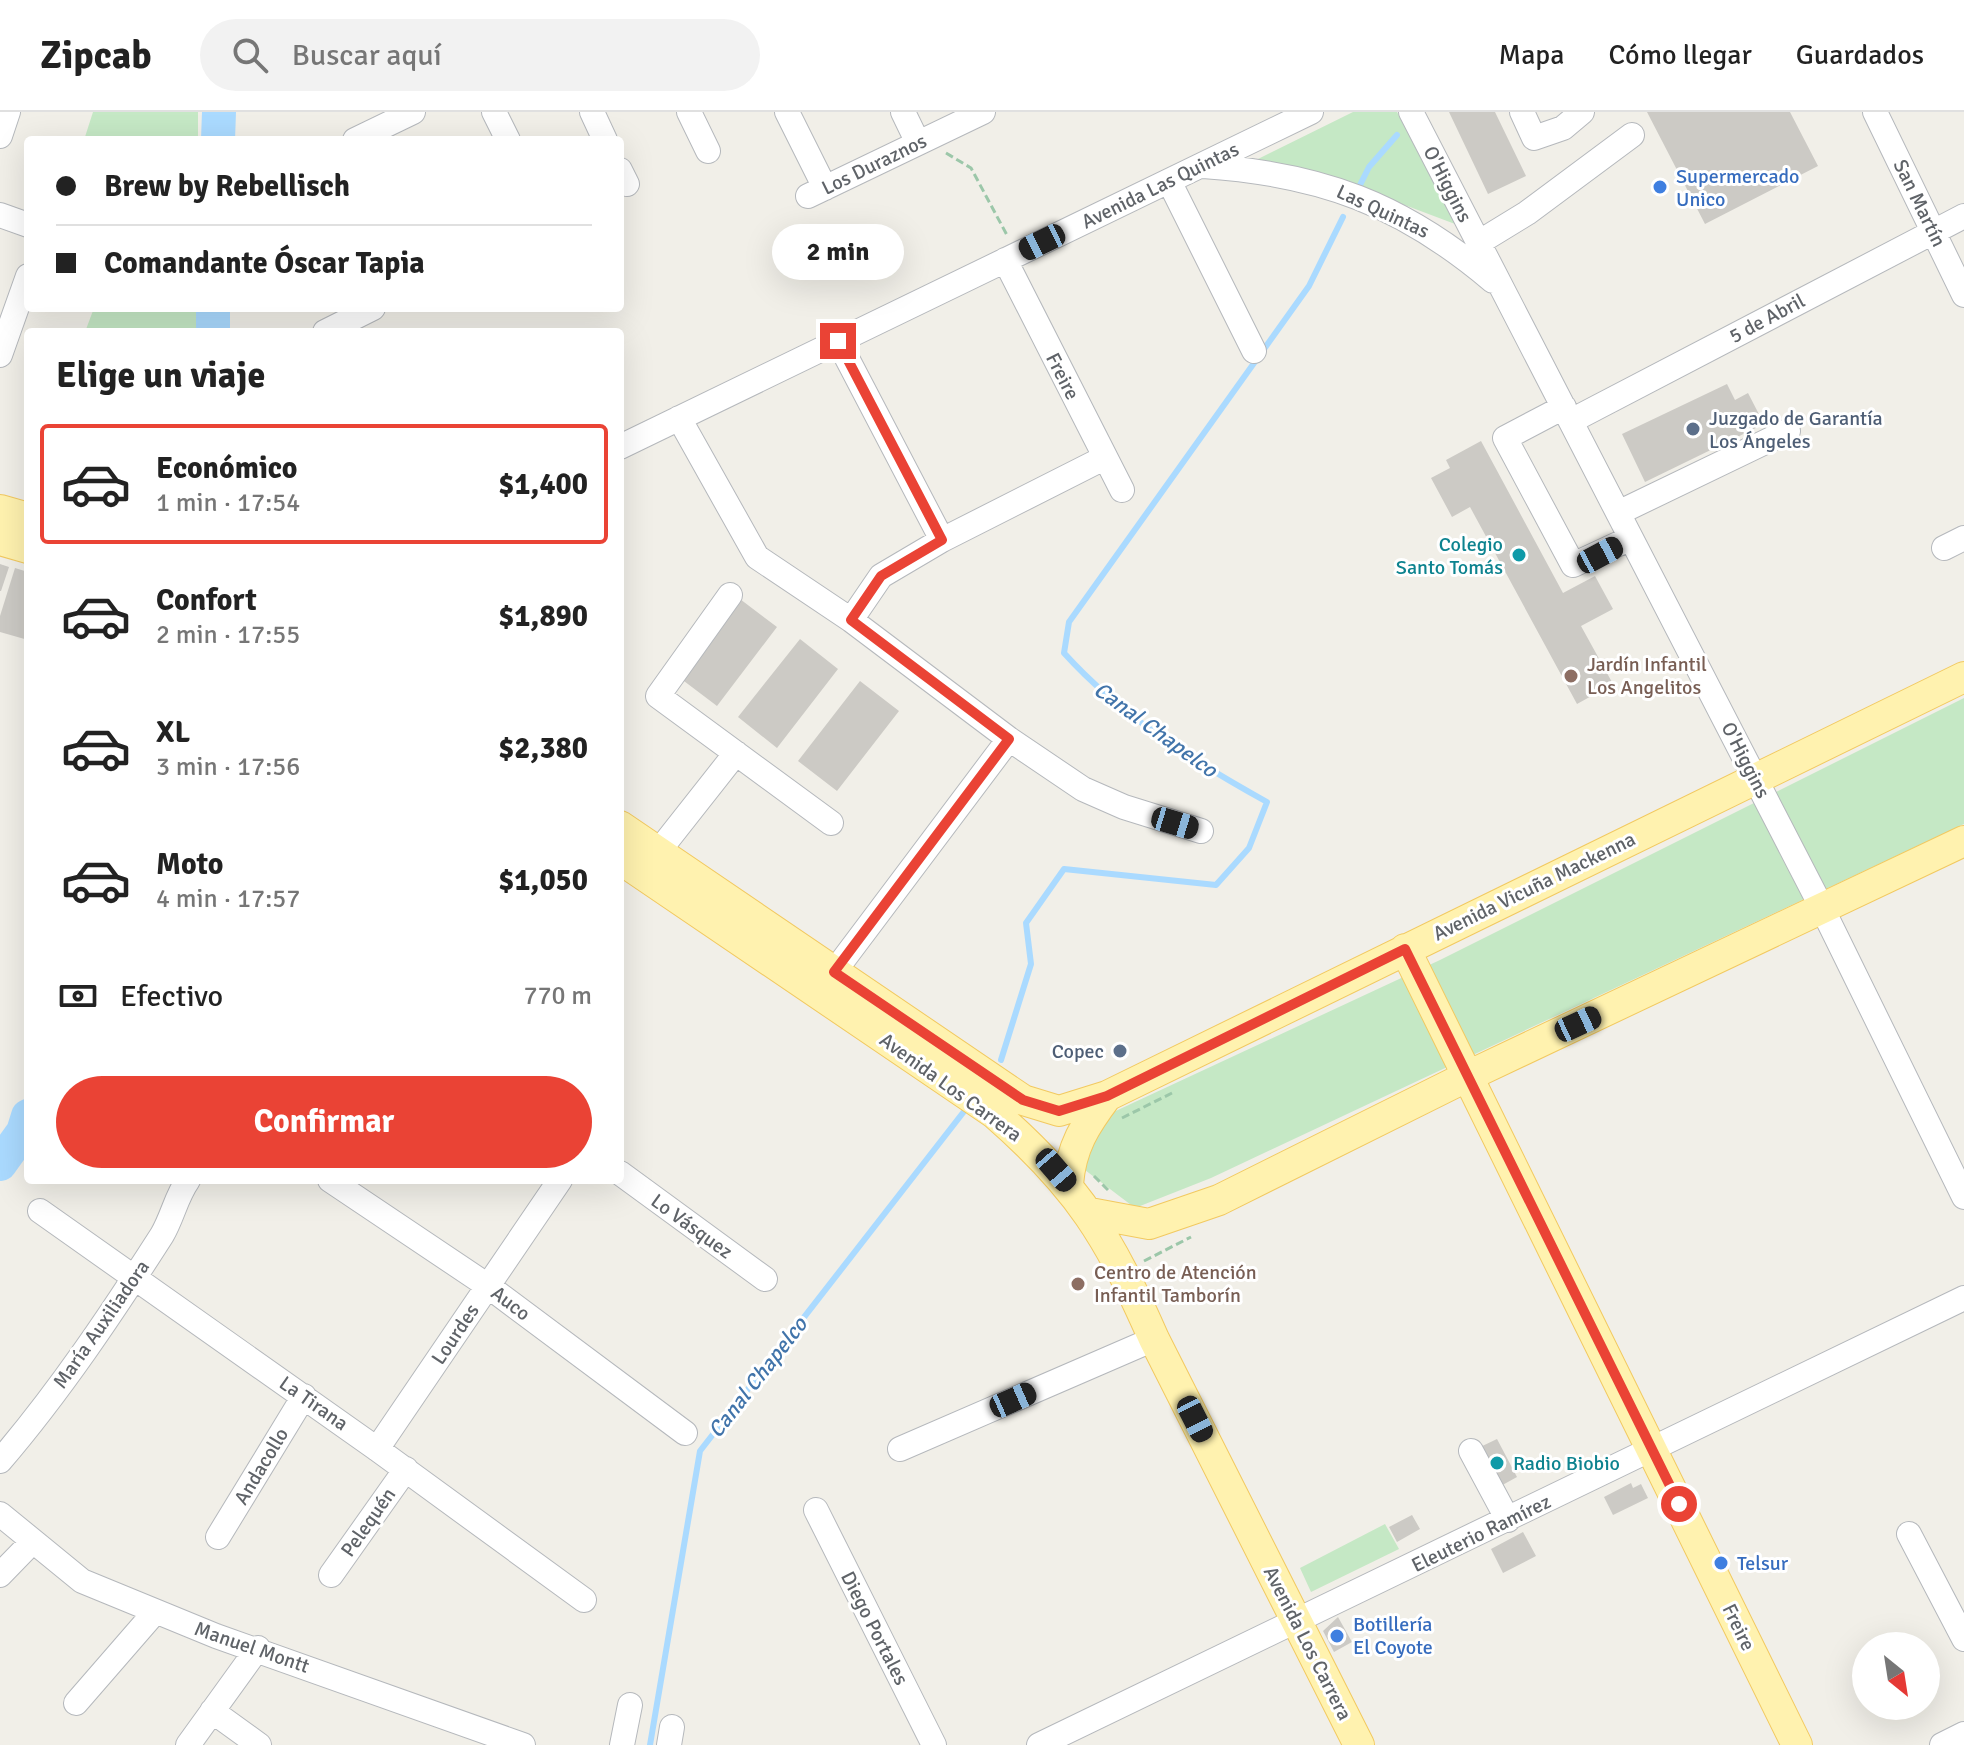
<!DOCTYPE html>
<html lang="es">
<meta charset="utf-8">
<style>
:root{--surface:#fff;--page:#f2f2f2;--text:#222;--muted:#767676;--line:#e0e0e0;--accent:#ea4335}
body{margin:0;font-family:Signika,sans-serif;background:var(--page);color:var(--text);height:100vh;display:flex;flex-direction:column;font-size:30px;white-space:nowrap}
*{box-sizing:border-box;margin:0}
p{font-size:26px;color:var(--muted)}
.icon{flex:none;width:44px;height:44px;fill:none;stroke:currentColor;stroke-width:2;stroke-linecap:round;stroke-linejoin:round}
.map{position:relative;flex:1;overflow:hidden}
.panel{position:absolute;left:24px;top:216px;width:600px;height:856px;display:flex;flex-direction:column;background:var(--surface);border-radius:8px;box-shadow:0 8px 32px #0002}
.panel>*{flex:none}
.banner{position:absolute;left:24px;top:24px;width:600px;height:176px;border-radius:8px;box-shadow:0 8px 32px #0002;display:grid;align-content:center;height:176px;padding:0 32px;background:var(--surface)}
.needle{width:52px;rotate:150deg}
.fabs{position:absolute;left:1852px;top:1520px;display:grid;gap:16px}
.fabs a{display:grid;place-items:center;width:88px;height:88px;border-radius:50%;background:var(--surface);box-shadow:0 8px 32px #0002;font-size:40px}
.end{position:absolute;width:36px;height:36px;margin:-18px;border:10px solid #ea4335;background:#fff;box-shadow:0 0 0 4px #fff}
.from{border-radius:50%}
.bubble{position:absolute;height:56px;border-radius:28px;background:var(--surface);box-shadow:0 8px 32px #0002;font-size:26px;font-weight:800;line-height:56px;text-align:center}
.car{position:absolute;width:24px;height:48px;margin:-24px -12px;border-radius:10px;box-shadow:0 0 6px 2px #0007;background:linear-gradient(#222 24%,#8ab4d8 0 40%,#222 0 76%,#8ab4d8 0 86%,#222 0)}
.banner b{display:flex;align-items:center;gap:28px;height:76px;font-size:30px}
.banner b+b{border-top:2px solid var(--line)}
.banner i{width:20px;height:20px;background:var(--text)}
ul{padding:0;list-style:none}
li{display:flex;align-items:center;gap:24px;height:120px;margin:0 16px 12px;padding:0 16px;border:4px solid transparent;border-radius:8px}
li div{flex:1}
li b{display:block;font-size:30px}
li em{font-style:normal;font-weight:800}
li.active{border-color:var(--accent)}
li>.icon{width:72px;height:72px;stroke-width:1.5}
h2{padding:0 32px;font-size:36px;line-height:96px}
.pay{display:flex;align-items:center;gap:20px;height:88px;padding:0 32px;font-size:30px}
.pay p{margin-inline-start:auto}
.primary-button{display:flex;gap:16px;margin-top:auto;padding:16px 32px}
.primary-button a{flex:1;height:92px;border-radius:48px;background:var(--accent);color:#fff;font-size:32px;font-weight:800;line-height:92px;text-align:center}
header{display:flex;align-items:center;gap:48px;box-sizing:border-box;height:112px;padding:0 40px;background:var(--surface);border-bottom:2px solid var(--line)}
header strong{font-size:38px}
nav{display:flex;gap:44px;margin-inline-start:auto;font-size:28px}
.search{width:560px;height:72px;background:var(--page);display:flex;align-items:center;gap:20px;box-sizing:border-box;padding:0 28px;border-radius:44px;color:var(--muted);font-size:30px}
.map>svg:first-child{display:block}
.green{fill:#c5e8c5}
.lines{fill:none;stroke-linecap:round;stroke-linejoin:round}
.stream{stroke:#aadaff;stroke-width:6}
.river{stroke:#aadaff;stroke-width:34}
.building{fill:#cccac5}
.minor-casing{stroke:#b5b8bc;stroke-width:26}
.major-casing{stroke:#f2c960;stroke-width:32}
.path{stroke:#9cc7a9;stroke-width:3;stroke-dasharray:8 4;stroke-linecap:butt}
.minor{stroke:#fff;stroke-width:24}
.major{stroke:#fff2af;stroke-width:30}
.route{stroke:#ea4335;stroke-width:10}
.shop-dot{fill:#3f7fe0;stroke:#fff;stroke-width:3}
.service-dot{fill:#5c6f8a;stroke:#fff;stroke-width:3}
.culture-dot{fill:#0f9aa8;stroke:#fff;stroke-width:3}
.education-dot{fill:#8d6e63;stroke:#fff;stroke-width:3}
.labels{text-anchor:middle;stroke-width:6;stroke-linejoin:round;paint-order:stroke}
.street-label{font-size:20px;fill:#5f6368;stroke:#fff}
.shop-label{font-size:20px;fill:#366cbe;stroke:#fff;text-anchor:start}
.service-label{font-size:20px;fill:#4e5e75;stroke:#fff;text-anchor:start}
.culture-label{font-size:20px;fill:#0d838f;stroke:#fff;text-anchor:end}
.education-label{font-size:20px;fill:#785e54;stroke:#fff;text-anchor:start}
.water-label{font-size:22px;font-style:italic;fill:#4174aa;stroke:#fff}
</style>
<header>
<strong>Zipcab</strong>
<div class="search"><svg class="icon" aria-label="search" viewBox="0 0 24 24"><circle cx="10" cy="10" r="6"/><path d="M15 15l6 6"/></svg>Buscar aquí</div>
<nav><a>Mapa</a><a>Cómo llegar</a><a>Guardados</a></nav>
</header>
<div class="map">
<svg width="1964" height="1633" viewBox="0 0 1964 1633">
<rect width="100%" height="100%" fill="#f1efe8"/>
<path class="green" d="M93,0H198V28H84Z
M1353,0H1397L1455,112L1325,63L1252,50Z
M94,196H199V220H85Z
M1964,586V712L1211,1066L1135,1096L1085,1058L1084,1024L1107,1003L1440,848Z
M1385,1412L1399,1437L1311,1480L1300,1456Z"/>
<g class="lines">
<path class="stream" d="M1359,75L1369,55L1397,23
M1001,948L1031,852L1026,811L1064,757L1216,773L1249,736L1267,690C1193,649 1121,604 1064,541L1069,510L1309,174L1343,105
M650,1633L700,1339L969,993"/>
<path class="river" d="M218,28L219,0
M213,220V196
M0,1052L23,1020L28,1004"/>
</g>
<path class="building" d="M1449,0H1495L1526,64L1488,82Z
M1647,0H1790L1818,54L1705,112Z
M1727,272L1735,288L1748,281L1764,312L1645,370L1622,322Z
M1481,329L1563,481L1595,464L1613,497L1581,514L1613,572L1577,592L1470,395L1452,405L1431,366L1450,356L1446,348Z
M0,452L9,455L1,479H0Z
M15,456L28,460V528L0,520V504Z
M736,484L777,515L717,594L676,563Z
M800,527L838,557L777,636L738,605Z
M860,569L899,599L837,679L798,649Z
M1497,1327L1517,1365L1497,1376L1476,1337Z
M1631,1371L1633,1376L1641,1372L1648,1386L1613,1403L1604,1385Z
M1412,1403L1420,1417L1397,1430L1389,1415Z
M1523,1420L1536,1444L1503,1461L1491,1437Z
M1338,1505L1352,1530L1334,1540L1323,1519Z"/>
<g class="lines">
<g class="minor-casing">
<path id="minor" d="M494,0L508,28
M592,0L605,28
M689,0L708,39
M787,0L825,76
M903,0L918,31
M1411,0L1822,796L1964,1085
M1522,0L1534,26L1563,16L1582,0
M1875,0L1964,183
M0,24L8,0
M355,28L413,0
M1203,54C1321,62 1402,92 1493,169
M620,58L627,72
M1169,69L1254,239
M808,84L983,0
M0,103L28,113
M1478,131L1527,101L1632,23
M1005,148L1122,378
M325,220L373,196
M838,229L942,428
M0,243L28,164
M1564,295L1505,326L1573,453L1631,426
M679,306L757,445L851,508L1009,627L1083,677L1124,695L1201,719
M1571,309L1964,104
M620,335L1311,0
M1618,401L1788,319
M1944,436L1964,426
M730,483L658,584L831,711
M851,508L881,464L942,428L1104,346
M658,740L736,641
M834,860L1009,627
M620,1061L765,1167
M330,1068L488,1174L685,1321
M40,1099L377,1337L584,1488
M377,1337L560,1068
M900,1337L1154,1227
M1471,1339L1508,1408
M0,1349C60,1279 112,1201 162,1123C173,1104 176,1085 188,1068
M816,1398L934,1633
M0,1402L82,1469L216,1524L523,1633
M1909,1422L1964,1527
M218,1425L304,1284
M0,1463L33,1429
M331,1463L406,1357
M76,1591L155,1500
M212,1599L259,1633
M188,1633L258,1536
M622,1633L630,1593
M669,1633L672,1615
M1039,1633L1964,1186
M1942,1633L1964,1622"/>
</g>
<g class="major-casing">
<path id="major" d="M0,398L28,406
M0,428L28,436
M620,714L1023,988L1059,999L1107,984
M620,747L994,1001C1079,1075 1109,1125 1154,1227L1359,1633
M1405,837L1797,1633
M1068,1072C1071,1035 1085,1013 1107,984L1964,565
M1090,1101L1149,1112L1219,1088L1468,964L1964,729"/>
</g>
<path class="path" d="M946,41L971,56L1008,125
M1122,1006L1172,981
M1094,1064L1108,1078
M1144,1149L1191,1125"/>
<use href="#minor" class="minor"/>
<use href="#major" class="major"/>
</g>
<g class="lines">
<path class="route" d="M838,229L942,428L881,464L851,508L1009,627L834,860L1023,988L1059,999L1107,984L1405,837L1679,1392"/>
</g>
<g class="shop-dot">
<circle cx="1660" cy="75" r="8"/>
<circle cx="1721" cy="1451" r="8"/>
<circle cx="1337" cy="1524" r="8"/>
</g>
<g class="service-dot">
<circle cx="1693" cy="317" r="8"/>
<circle cx="1120" cy="939" r="8"/>
</g>
<g class="culture-dot">
<circle cx="1519" cy="443" r="8"/>
<circle cx="1497" cy="1351" r="8"/>
</g>
<g class="education-dot">
<circle cx="1571" cy="564" r="8"/>
<circle cx="1078" cy="1172" r="8"/>
</g>
<g class="labels">
<g class="street-label">
<text transform="translate(874 52) rotate(-26)" y="7">Los Duraznos</text>
<text transform="translate(1448 72) rotate(63)" y="7">O'Higgins</text>
<text transform="translate(1160 73) rotate(-26)" y="7">Avenida Las Quintas</text>
<text transform="translate(1920 91) rotate(64)" y="7">San Martín</text>
<text transform="translate(1383 99) rotate(25)" y="7">Las Quintas</text>
<text transform="translate(1767 206) rotate(-28)" y="7">5 de Abril</text>
<text transform="translate(1063 264) rotate(63)" y="7">Freire</text>
<text transform="translate(1746 648) rotate(63)" y="7">O'Higgins</text>
<text transform="translate(1534 774) rotate(-26)" y="7">Avenida Vicuña Mackenna</text>
<text transform="translate(951 975) rotate(36)" y="7">Avenida Los Carrera</text>
<text transform="translate(692 1114) rotate(36)" y="7">Lo Vásquez</text>
<text transform="translate(511 1191) rotate(37)" y="7">Auco</text>
<text transform="translate(101 1212) rotate(-55)" y="7">María Auxiliadora</text>
<text transform="translate(455 1222) rotate(-56)" y="7">Lourdes</text>
<text transform="translate(314 1291) rotate(35)" y="7">La Tirana</text>
<text transform="translate(261 1354) rotate(-59)" y="7">Andacollo</text>
<text transform="translate(368 1410) rotate(-55)" y="7">Pelequén</text>
<text transform="translate(1481 1421) rotate(-26)" y="7">Eleuterio Ramírez</text>
<text transform="translate(1739 1515) rotate(64)" y="7">Freire</text>
<text transform="translate(875 1516) rotate(63)" y="7">Diego Portales</text>
<text transform="translate(1308 1531) rotate(63)" y="7">Avenida Los Carrera</text>
<text transform="translate(252 1535) rotate(19)" y="7">Manuel Montt</text>
</g>
<g class="shop-label">
<text x="1676" y="71">Supermercado<tspan x="1676" dy="23">Unico</tspan></text>
<text x="1737" y="1458">Telsur</text>
<text x="1353" y="1519">Botillería<tspan x="1353" dy="23">El Coyote</tspan></text>
</g>
<g class="service-label">
<text x="1709" y="313">Juzgado de Garantía<tspan x="1709" dy="23">Los Ángeles</tspan></text>
<text x="1104" y="946" text-anchor="end">Copec</text>
</g>
<g class="culture-label">
<text x="1503" y="439">Colegio<tspan x="1503" dy="23">Santo Tomás</tspan></text>
<text x="1513" y="1358" text-anchor="start">Radio Biobio</text>
</g>
<g class="education-label">
<text x="1587" y="559">Jardín Infantil<tspan x="1587" dy="23">Los Angelitos</tspan></text>
<text x="1094" y="1167">Centro de Atención<tspan x="1094" dy="23">Infantil Tamborín</tspan></text>
</g>
<g class="water-label">
<text transform="translate(1156 617) rotate(36)" y="8">Canal Chapelco</text>
<text transform="translate(757 1265) rotate(-52)" y="8">Canal Chapelco</text>
</g>
</g>
</svg>
<div class="fabs">
<a><svg class="needle" viewBox="-14 -14 28 28"><path d="M0-13l5 13h-10z" fill="#e53935"/><path d="M0 13l5-13h-10z" fill="#767676"/></svg></a>
</div>
<i class="end from" style="left:1679px;top:1392px"></i>
<i class="end" style="left:838px;top:229px"></i>
<div class="bubble" style="left:772px;top:112px;width:132px">2 min</div>
<i class="car" style="left:1042px;top:130px;rotate:244deg"></i>
<i class="car" style="left:1600px;top:443px;rotate:62deg"></i>
<i class="car" style="left:1175px;top:711px;rotate:107deg"></i>
<i class="car" style="left:1578px;top:912px;rotate:65deg"></i>
<i class="car" style="left:1056px;top:1058px;rotate:139deg"></i>
<i class="car" style="left:1013px;top:1288px;rotate:66deg"></i>
<i class="car" style="left:1195px;top:1307px;rotate:153deg"></i>
<div class="banner">
<b><i class="from"></i>Brew by Rebellisch</b>
<b><i></i>Comandante Óscar Tapia</b>
</div>
<section class="panel">
<h2>Elige un viaje</h2>
<ul>
<li class="active"><svg class="icon" aria-label="car" viewBox="0 0 24 24"><path d="M5 17H2v-5l4-1 3-4h7l3 4 3 1v5h-3M9 17h6M6 11h13"/><circle cx="7" cy="17" r="2"/><circle cx="17" cy="17" r="2"/></svg><div><b>Económico</b><p>1 min · 17:54</p></div><em>$1,400</em></li>
<li><svg class="icon" aria-label="car" viewBox="0 0 24 24"><path d="M5 17H2v-5l4-1 3-4h7l3 4 3 1v5h-3M9 17h6M6 11h13"/><circle cx="7" cy="17" r="2"/><circle cx="17" cy="17" r="2"/></svg><div><b>Confort</b><p>2 min · 17:55</p></div><em>$1,890</em></li>
<li><svg class="icon" aria-label="car" viewBox="0 0 24 24"><path d="M5 17H2v-5l4-1 3-4h7l3 4 3 1v5h-3M9 17h6M6 11h13"/><circle cx="7" cy="17" r="2"/><circle cx="17" cy="17" r="2"/></svg><div><b>XL</b><p>3 min · 17:56</p></div><em>$2,380</em></li>
<li><svg class="icon" aria-label="car" viewBox="0 0 24 24"><path d="M5 17H2v-5l4-1 3-4h7l3 4 3 1v5h-3M9 17h6M6 11h13"/><circle cx="7" cy="17" r="2"/><circle cx="17" cy="17" r="2"/></svg><div><b>Moto</b><p>4 min · 17:57</p></div><em>$1,050</em></li>
</ul>
<div class="pay"><svg class="icon" aria-label="cash" viewBox="0 0 24 24"><path d="M3 7h18v10H3z"/><circle cx="12" cy="12" r="2"/></svg>Efectivo<p>770 m</p></div>
<div class="primary-button"><a>Confirmar</a></div>
</section>
</div>
